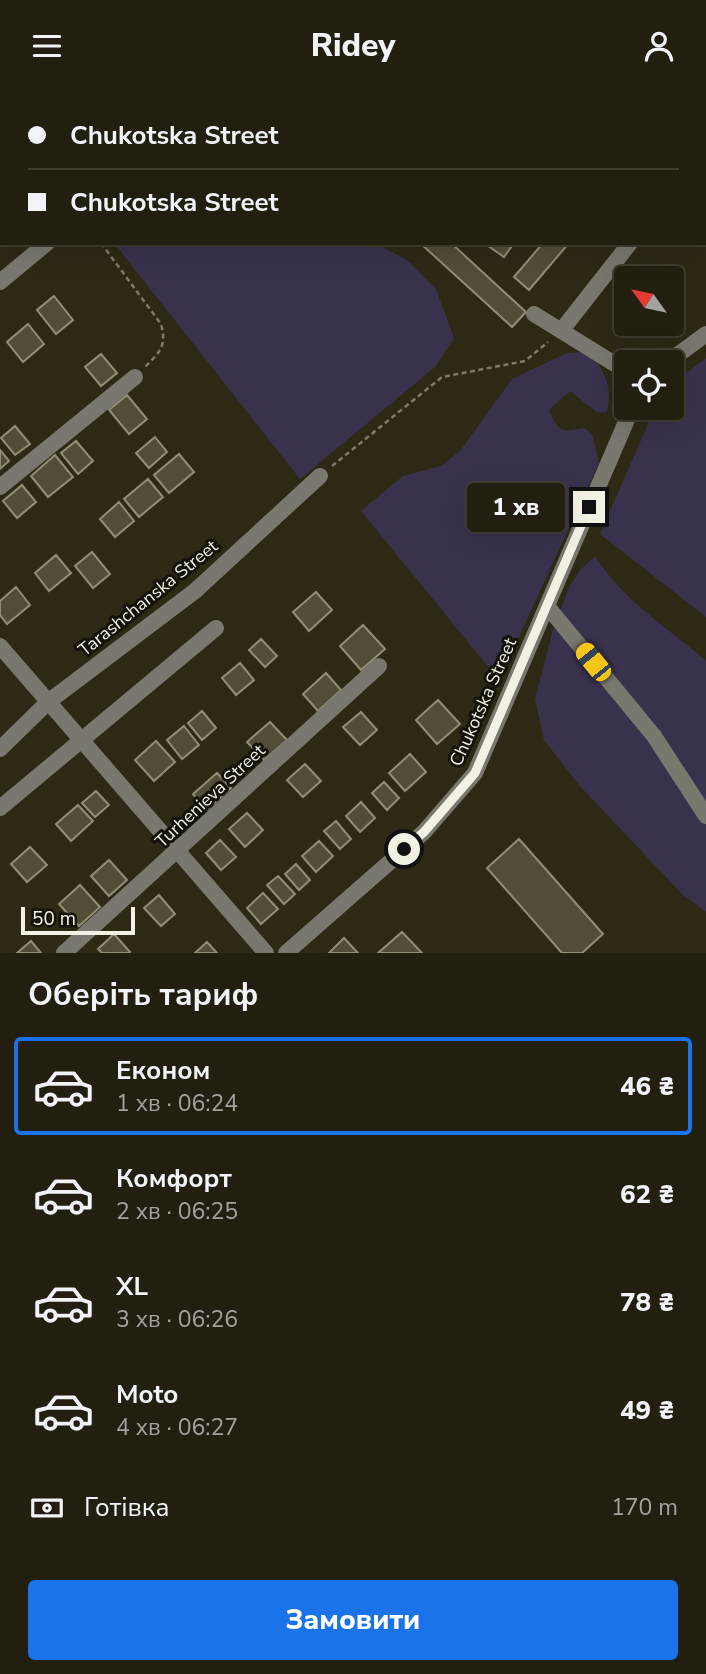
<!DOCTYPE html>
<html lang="uk">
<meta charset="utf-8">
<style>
:root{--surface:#221f10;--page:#2a2719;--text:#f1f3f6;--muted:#a2a29f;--line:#3f3d30;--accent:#1a73e8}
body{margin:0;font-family:"Nunito Sans",sans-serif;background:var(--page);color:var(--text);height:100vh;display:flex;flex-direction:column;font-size:26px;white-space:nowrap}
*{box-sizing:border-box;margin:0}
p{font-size:23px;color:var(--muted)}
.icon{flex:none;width:38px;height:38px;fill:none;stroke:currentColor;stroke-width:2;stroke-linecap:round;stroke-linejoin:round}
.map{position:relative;height:862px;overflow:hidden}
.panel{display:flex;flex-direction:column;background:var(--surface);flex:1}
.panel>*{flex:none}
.top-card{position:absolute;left:0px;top:0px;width:707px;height:154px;box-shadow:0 7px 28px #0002,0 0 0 2px var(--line);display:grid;align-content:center;height:154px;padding:0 28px;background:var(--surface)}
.needle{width:46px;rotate:303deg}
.buttons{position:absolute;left:614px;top:175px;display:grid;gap:14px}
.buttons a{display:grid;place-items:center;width:70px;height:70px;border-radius:7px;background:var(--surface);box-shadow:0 7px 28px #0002,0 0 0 2px var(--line);font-size:35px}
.scale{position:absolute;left:21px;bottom:18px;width:114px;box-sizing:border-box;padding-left:7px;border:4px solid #f3f1e4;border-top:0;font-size:19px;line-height:24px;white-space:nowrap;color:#f3f1e4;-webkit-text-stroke:5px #141209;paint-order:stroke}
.end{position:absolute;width:32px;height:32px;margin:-16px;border:9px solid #f3f1e4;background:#111;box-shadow:0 0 0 4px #111}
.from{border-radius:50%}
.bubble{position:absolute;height:49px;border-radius:7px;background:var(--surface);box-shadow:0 7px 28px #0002,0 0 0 2px var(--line);font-size:23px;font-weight:800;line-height:49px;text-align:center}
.car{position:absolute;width:21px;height:42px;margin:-21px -10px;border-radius:9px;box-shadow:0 0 5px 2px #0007;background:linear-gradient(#f5c518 24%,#345 0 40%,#f5c518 0 76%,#345 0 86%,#f5c518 0)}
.top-card b{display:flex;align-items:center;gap:24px;height:66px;font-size:26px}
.top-card b+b{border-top:2px solid var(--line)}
.top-card i{width:18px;height:18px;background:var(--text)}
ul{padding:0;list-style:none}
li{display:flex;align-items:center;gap:21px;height:98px;margin:0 14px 10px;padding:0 14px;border:4px solid transparent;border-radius:7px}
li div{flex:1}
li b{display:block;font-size:26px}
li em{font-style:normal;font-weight:800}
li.current{border-color:var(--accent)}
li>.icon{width:63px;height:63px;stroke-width:1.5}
h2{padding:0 28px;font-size:32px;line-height:84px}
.pay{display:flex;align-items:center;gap:18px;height:77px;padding:0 28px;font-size:26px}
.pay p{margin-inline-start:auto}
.primary-button{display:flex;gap:14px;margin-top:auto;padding:14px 28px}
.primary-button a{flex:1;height:80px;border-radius:7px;background:var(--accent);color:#fff;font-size:28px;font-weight:800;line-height:80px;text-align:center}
header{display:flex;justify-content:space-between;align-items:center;height:91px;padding:0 28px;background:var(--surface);font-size:32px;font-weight:800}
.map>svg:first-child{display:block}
.green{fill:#3a324c}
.building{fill:#514d37;stroke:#928e76;stroke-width:2}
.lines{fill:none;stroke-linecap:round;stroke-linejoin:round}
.path{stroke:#7e7b6a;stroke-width:2.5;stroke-dasharray:5 3.5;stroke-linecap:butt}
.minor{stroke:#7a786e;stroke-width:16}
.route{stroke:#f3f1e4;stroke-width:9}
.labels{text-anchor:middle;stroke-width:6;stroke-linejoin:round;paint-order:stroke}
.street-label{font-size:18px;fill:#f3f1e4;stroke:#141209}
</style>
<header><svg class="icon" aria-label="menu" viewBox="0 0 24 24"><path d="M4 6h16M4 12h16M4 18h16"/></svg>Ridey<svg class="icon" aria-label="person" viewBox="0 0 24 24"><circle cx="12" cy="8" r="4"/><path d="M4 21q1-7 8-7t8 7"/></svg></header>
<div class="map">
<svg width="706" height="862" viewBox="0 0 706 862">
<rect width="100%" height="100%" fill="#2d2915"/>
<path class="green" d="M114,152H375L407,169L436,198L454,247L435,276L300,388Z
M587,261C605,278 613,296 607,321L598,322L570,300L549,319C559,342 561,341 584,337L592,343L599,372L499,589L361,420L403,385L441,375L460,360L512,288L567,262Z
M706,267V526L600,443L655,317H672V293Z
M595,465C622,508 668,538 706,569V821L682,803L579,694L544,649L535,608L555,531L570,495L580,479Z"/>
<path class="building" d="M420,152H451L526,221L512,236Z
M484,152H514L504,166Z
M543,152H569L529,199L514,186Z
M54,205L73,229L56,243L37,219Z
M28,233L44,253L23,271L7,251Z
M101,263L117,282L101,295L85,276Z
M127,304L147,328L129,343L109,319Z
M15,335L30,353L15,364L1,347Z
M155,346L167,361L149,377L136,362Z
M76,350L93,370L78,383L61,362Z
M0,359L9,370L0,378Z
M179,363L194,381L169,402L154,384Z
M55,364L73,386L48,406L31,385Z
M148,388L163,406L139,426L124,408Z
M22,394L36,411L17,427L3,410Z
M119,411L134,430L115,446L100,428Z
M92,461L110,483L93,497L75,475Z
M56,464L71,482L49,500L35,482Z
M16,496L30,514L7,533L0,524V510Z
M316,501L332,519L309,540L293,521Z
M363,534L385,558L361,579L340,555Z
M261,548L277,565L265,576L249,559Z
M240,572L254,589L236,604L222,587Z
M326,582L341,599L318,620L303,603Z
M438,609L460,633L437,653L416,629Z
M202,620L216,637L202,649L188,632Z
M361,621L377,639L360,654L343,636Z
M270,631L287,649L264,669L247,651Z
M184,635L199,654L182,668L167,649Z
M156,650L175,671L154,690L135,669Z
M410,663L426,681L405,700L389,682Z
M305,673L321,690L303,706L287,689Z
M217,682L231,697L207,719L193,703Z
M384,691L399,707L387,719L372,702Z
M96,700L109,714L95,726L82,712Z
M361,711L375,727L360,741L346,725Z
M78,714L93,730L71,750L56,733Z
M247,722L263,739L245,756L229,738Z
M336,730L351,748L340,758L324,740Z
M519,748L603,843L582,862H562L487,777Z
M220,749L236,766L221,779L206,762Z
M319,750L333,765L316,781L302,765Z
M30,756L47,774L27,791L11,773Z
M109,769L127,789L109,805L91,785Z
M296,773L310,789L299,799L285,783Z
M278,785L295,803L284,813L267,794Z
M80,794L100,816L79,835L59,813Z
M263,802L278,818L261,833L247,817Z
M159,804L175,823L161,835L144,817Z
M402,841L422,862H378Z
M114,843L130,861L129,862H102L98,858Z
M344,847L358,862H329Z
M31,850L41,862H17Z
M207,851L217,862H195Z"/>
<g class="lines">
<path class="path" d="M101,152L161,233C167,255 160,261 145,276
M332,375L442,286L525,270L548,251"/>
<path class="minor" d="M705,4L706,1
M0,191L47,152
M534,223L626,280
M561,240L630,152
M668,271L706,243
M0,396L135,286
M547,515L654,645L706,725
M0,555L266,862
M0,658L48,611L195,500L320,385
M0,717L216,537
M64,862L379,575
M286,862L424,741L475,682L632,317"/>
</g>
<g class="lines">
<path class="route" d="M404,758L424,741L475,682L589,416"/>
</g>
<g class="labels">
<g class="street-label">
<text transform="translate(148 507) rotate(-39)" y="6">Tarashchanska Street</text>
<text transform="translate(483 611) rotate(-66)" y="6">Chukotska Street</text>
<text transform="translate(210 705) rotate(-43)" y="6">Turhenieva Street</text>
</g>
</g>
</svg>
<div class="buttons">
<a><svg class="needle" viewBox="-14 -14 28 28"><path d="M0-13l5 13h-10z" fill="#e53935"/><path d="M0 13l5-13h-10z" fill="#a2a29f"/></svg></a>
<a><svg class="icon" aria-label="locate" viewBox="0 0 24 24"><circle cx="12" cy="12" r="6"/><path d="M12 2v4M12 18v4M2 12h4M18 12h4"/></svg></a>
</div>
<div class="scale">50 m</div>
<i class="end from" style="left:404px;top:758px"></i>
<i class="end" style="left:589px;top:416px"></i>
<div class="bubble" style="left:467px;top:392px;width:98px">1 хв</div>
<i class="car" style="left:593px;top:571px;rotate:321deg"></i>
<div class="top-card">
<b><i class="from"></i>Chukotska Street</b>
<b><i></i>Chukotska Street</b>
</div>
</div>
<section class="panel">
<h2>Оберіть тариф</h2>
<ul>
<li class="current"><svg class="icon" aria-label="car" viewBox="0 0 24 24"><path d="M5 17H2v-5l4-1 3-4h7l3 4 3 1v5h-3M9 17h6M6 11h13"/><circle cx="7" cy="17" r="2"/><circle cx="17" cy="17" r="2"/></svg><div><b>Економ</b><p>1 хв · 06:24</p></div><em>46 ₴</em></li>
<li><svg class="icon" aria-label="car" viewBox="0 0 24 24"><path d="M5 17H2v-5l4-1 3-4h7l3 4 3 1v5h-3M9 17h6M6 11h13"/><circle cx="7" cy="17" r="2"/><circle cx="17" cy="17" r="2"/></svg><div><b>Комфорт</b><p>2 хв · 06:25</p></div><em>62 ₴</em></li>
<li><svg class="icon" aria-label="car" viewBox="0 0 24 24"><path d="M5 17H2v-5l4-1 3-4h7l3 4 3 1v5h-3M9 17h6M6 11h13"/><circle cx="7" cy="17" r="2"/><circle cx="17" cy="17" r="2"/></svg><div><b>XL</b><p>3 хв · 06:26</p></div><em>78 ₴</em></li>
<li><svg class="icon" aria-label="car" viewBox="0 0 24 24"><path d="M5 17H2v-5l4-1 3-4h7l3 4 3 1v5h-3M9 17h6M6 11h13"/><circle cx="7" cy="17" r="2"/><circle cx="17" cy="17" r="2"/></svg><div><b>Moto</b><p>4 хв · 06:27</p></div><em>49 ₴</em></li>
</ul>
<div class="pay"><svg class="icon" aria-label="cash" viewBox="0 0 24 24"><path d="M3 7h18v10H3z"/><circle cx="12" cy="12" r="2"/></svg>Готівка<p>170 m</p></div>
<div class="primary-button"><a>Замовити</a></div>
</section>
